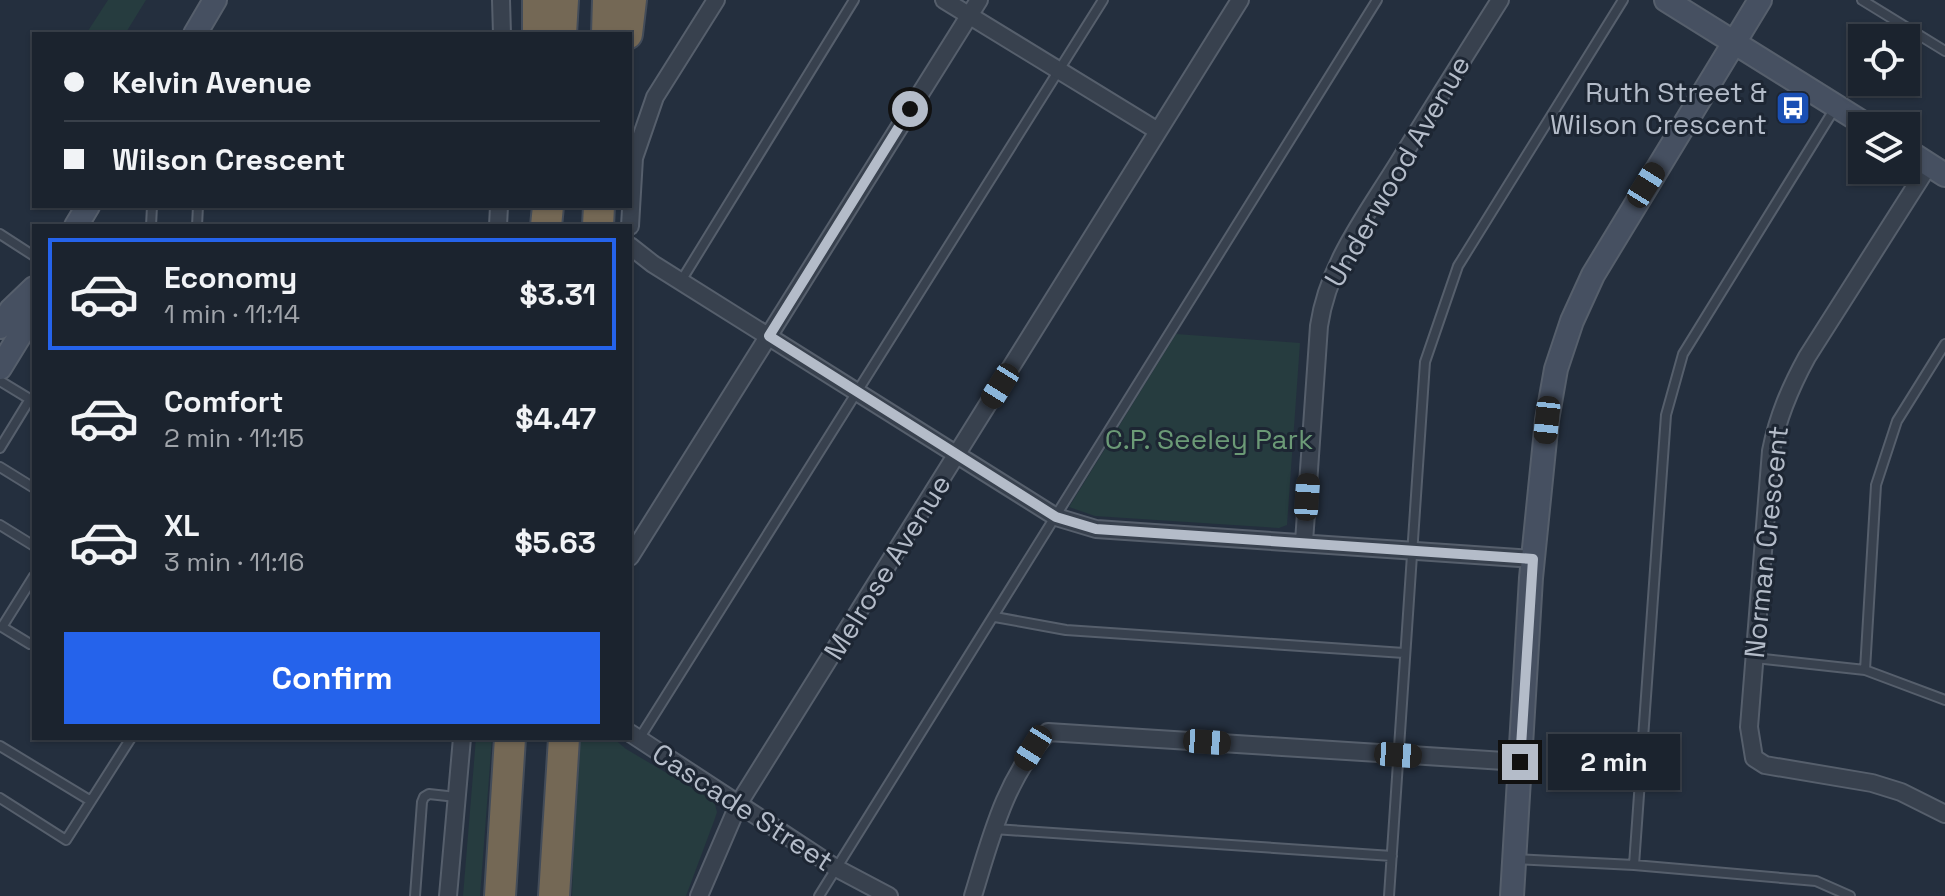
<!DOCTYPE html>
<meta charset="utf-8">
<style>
:root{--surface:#1b232e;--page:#282f3a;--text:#f1f3f6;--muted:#a0a4aa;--line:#39404a;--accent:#2563eb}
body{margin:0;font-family:"Space Grotesk",sans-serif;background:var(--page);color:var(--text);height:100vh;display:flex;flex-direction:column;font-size:30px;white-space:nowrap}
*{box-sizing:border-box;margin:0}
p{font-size:26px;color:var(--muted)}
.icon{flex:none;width:44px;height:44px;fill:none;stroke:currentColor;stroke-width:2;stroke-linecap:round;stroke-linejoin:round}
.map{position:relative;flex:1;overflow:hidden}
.sheet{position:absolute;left:32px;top:224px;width:600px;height:516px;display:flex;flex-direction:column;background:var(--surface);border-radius:0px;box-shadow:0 2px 6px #0004,0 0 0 2px var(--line)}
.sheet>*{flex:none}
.hud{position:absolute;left:32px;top:32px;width:600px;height:176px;border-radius:0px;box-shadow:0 2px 6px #0004,0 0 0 2px var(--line);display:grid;align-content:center;height:176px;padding:0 32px;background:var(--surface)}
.tools{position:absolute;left:1848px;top:24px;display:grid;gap:16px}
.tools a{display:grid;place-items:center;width:72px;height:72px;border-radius:0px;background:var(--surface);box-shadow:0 2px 6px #0004,0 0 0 2px var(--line);font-size:40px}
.end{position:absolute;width:36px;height:36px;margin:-18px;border:10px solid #b4bcc9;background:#111;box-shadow:0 0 0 4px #111}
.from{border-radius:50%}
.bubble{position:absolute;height:56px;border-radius:0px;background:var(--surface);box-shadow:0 2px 6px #0004,0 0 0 2px var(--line);font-size:26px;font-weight:600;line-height:56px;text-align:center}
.car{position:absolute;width:24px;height:48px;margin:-24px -12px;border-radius:10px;box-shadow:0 0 6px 2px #0007;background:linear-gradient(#222 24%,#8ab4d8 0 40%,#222 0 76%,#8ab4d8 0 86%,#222 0)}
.hud b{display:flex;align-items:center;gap:28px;height:76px;font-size:30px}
.hud b+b{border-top:2px solid var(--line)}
.hud i{width:20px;height:20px;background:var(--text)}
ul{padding:14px 0 0;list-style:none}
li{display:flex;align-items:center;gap:24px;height:112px;margin:0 16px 12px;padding:0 16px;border:4px solid transparent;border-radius:0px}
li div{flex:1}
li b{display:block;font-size:30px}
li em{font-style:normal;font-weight:600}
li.on{border-color:var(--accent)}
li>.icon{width:72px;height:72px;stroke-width:1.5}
.action{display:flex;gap:16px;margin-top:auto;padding:16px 32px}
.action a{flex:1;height:92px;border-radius:0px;background:var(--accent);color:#fff;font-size:32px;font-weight:600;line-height:92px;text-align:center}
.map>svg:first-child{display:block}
.green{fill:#263c3f}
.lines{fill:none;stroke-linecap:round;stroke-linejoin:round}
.lane-casing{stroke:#565f6c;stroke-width:12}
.street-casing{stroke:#565f6c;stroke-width:20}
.secondary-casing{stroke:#565f6c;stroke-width:26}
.highway-casing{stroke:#434c59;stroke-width:34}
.lane{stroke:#38414e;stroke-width:8}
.street{stroke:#38414e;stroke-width:16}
.secondary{stroke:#465061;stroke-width:22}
.highway{stroke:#746855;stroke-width:30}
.route{stroke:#b4bcc9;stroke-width:10}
.labels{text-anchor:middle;stroke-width:6;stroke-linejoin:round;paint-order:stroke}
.poi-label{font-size:28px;fill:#b4bcc9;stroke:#1d2633;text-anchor:end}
.street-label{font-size:28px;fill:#b4bcc9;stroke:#1d2633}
.park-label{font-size:28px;fill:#6b9a76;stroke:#1d2633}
</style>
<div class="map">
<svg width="1945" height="896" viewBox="0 0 1945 896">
<rect width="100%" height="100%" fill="#242f3e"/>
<path class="green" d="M108,0H146L125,34H86Z
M1176,334L1300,343L1287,525L1279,528L1095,516L1069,507Z
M476,738H492L480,896H463Z
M577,738H613L626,749L714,801L717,812L714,821L686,896H572Z"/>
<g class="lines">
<g class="lane-casing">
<path id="lane" d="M1862,0L1945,51
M151,226L152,206
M197,226L198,206
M0,234L34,256
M681,281L854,0
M0,381L33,401
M0,448L30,399
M0,467L34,488
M0,525L34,546
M995,617L1066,630L1404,653
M30,644L2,627L34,576
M1755,658L1865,670L1945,700
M1865,670L1876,485L1897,421L1945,344
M639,739L1103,0
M0,746L91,801
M0,798L66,840L131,738
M994,829L1392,856
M1515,859L1634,865L1816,881L1850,896
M1634,865L1666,415L1683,354L1835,108
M415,896L422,802L424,797L429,794L456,797
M819,896L1377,0
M1389,896L1425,362L1458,266L1623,0"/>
</g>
<g class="street-casing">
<path id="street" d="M501,0L502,34
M944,0L1158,131
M1929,165L1807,357C1790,388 1778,416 1771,451L1749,727L1754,758L1765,765L1872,783L1901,792L1945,814
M498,226L499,206
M630,226L634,158L655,97L716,0
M630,246L653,264L1056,517L1096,529L1533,559
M1304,542L1319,326C1328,264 1367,214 1399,162C1432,108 1466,54 1500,0
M630,557L979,0
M630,733L836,868L889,896
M448,896L462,738
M699,896L739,803L1240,0
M973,896C991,837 1005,779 1048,732L1520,762"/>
</g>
<g class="secondary-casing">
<path id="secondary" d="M1666,0L1868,126
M195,34L215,0
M1906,150L1945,175
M76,226L88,206
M0,327L11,310L34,288
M0,368L27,324L34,302
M1512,896L1531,578L1547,420L1556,369L1572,321L1593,275L1760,0"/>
</g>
<g class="highway-casing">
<path id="highway" d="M538,0V34
M561,34L563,0
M607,34L608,0
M627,34L631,0
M546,226L548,206
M598,226L599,206
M500,896L510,738
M554,896L564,738"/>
</g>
<use href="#lane" class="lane"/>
<use href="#street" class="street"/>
<use href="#secondary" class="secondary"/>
<use href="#highway" class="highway"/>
</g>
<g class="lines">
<path class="route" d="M910,109L769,336L1056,517L1096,529L1533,559L1520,762"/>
</g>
<defs>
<g id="bus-square" transform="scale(1.8)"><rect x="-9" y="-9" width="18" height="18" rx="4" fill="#1a4fb4" stroke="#1d2633"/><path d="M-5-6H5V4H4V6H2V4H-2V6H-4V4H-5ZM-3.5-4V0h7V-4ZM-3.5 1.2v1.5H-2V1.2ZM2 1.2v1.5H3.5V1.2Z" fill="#fff"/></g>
</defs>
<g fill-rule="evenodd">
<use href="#bus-square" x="1793" y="108"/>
</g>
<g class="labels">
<g class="poi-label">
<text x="1767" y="102">Ruth Street &amp;<tspan x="1767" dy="32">Wilson Crescent</tspan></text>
</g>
<g class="street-label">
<text transform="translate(1397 171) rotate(-60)" y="10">Underwood Avenue</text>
<text transform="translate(1766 542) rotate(-84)" y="10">Norman Crescent</text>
<text transform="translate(887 567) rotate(-58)" y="10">Melrose Avenue</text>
<text transform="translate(743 807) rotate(33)" y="10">Cascade Street</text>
</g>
<g class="park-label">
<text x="1209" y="449">C.P. Seeley Park</text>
</g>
</g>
</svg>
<div class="tools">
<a><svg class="icon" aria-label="locate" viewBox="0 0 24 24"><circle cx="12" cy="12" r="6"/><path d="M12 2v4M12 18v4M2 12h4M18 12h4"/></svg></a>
<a><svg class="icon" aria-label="layers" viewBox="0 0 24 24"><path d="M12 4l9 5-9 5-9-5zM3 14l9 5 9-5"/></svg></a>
</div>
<i class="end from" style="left:910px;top:109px"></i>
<i class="end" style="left:1520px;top:762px"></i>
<div class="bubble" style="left:1548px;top:734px;width:132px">2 min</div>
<i class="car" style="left:1646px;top:185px;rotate:32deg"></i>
<i class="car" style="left:1000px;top:386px;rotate:212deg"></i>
<i class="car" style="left:1547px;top:420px;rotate:186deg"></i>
<i class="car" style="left:1307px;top:497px;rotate:4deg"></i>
<i class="car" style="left:1207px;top:742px;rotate:94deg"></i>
<i class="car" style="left:1033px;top:748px;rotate:212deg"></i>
<i class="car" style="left:1398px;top:755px;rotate:94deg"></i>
<div class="hud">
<b><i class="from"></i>Kelvin Avenue</b>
<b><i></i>Wilson Crescent</b>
</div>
<section class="sheet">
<ul>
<li class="on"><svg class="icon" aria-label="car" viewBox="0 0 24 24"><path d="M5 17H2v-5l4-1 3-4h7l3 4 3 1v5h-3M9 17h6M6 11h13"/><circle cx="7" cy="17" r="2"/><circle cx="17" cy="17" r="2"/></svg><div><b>Economy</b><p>1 min · 11:14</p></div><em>$3.31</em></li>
<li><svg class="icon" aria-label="car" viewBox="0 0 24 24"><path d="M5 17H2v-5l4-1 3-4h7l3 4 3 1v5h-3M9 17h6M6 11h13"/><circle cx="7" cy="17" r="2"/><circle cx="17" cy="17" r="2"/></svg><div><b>Comfort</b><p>2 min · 11:15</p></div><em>$4.47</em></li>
<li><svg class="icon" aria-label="car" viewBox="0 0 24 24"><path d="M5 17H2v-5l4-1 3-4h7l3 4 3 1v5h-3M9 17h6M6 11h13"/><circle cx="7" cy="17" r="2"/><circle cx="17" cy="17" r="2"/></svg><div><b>XL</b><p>3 min · 11:16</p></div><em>$5.63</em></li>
</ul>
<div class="action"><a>Confirm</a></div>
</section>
</div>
